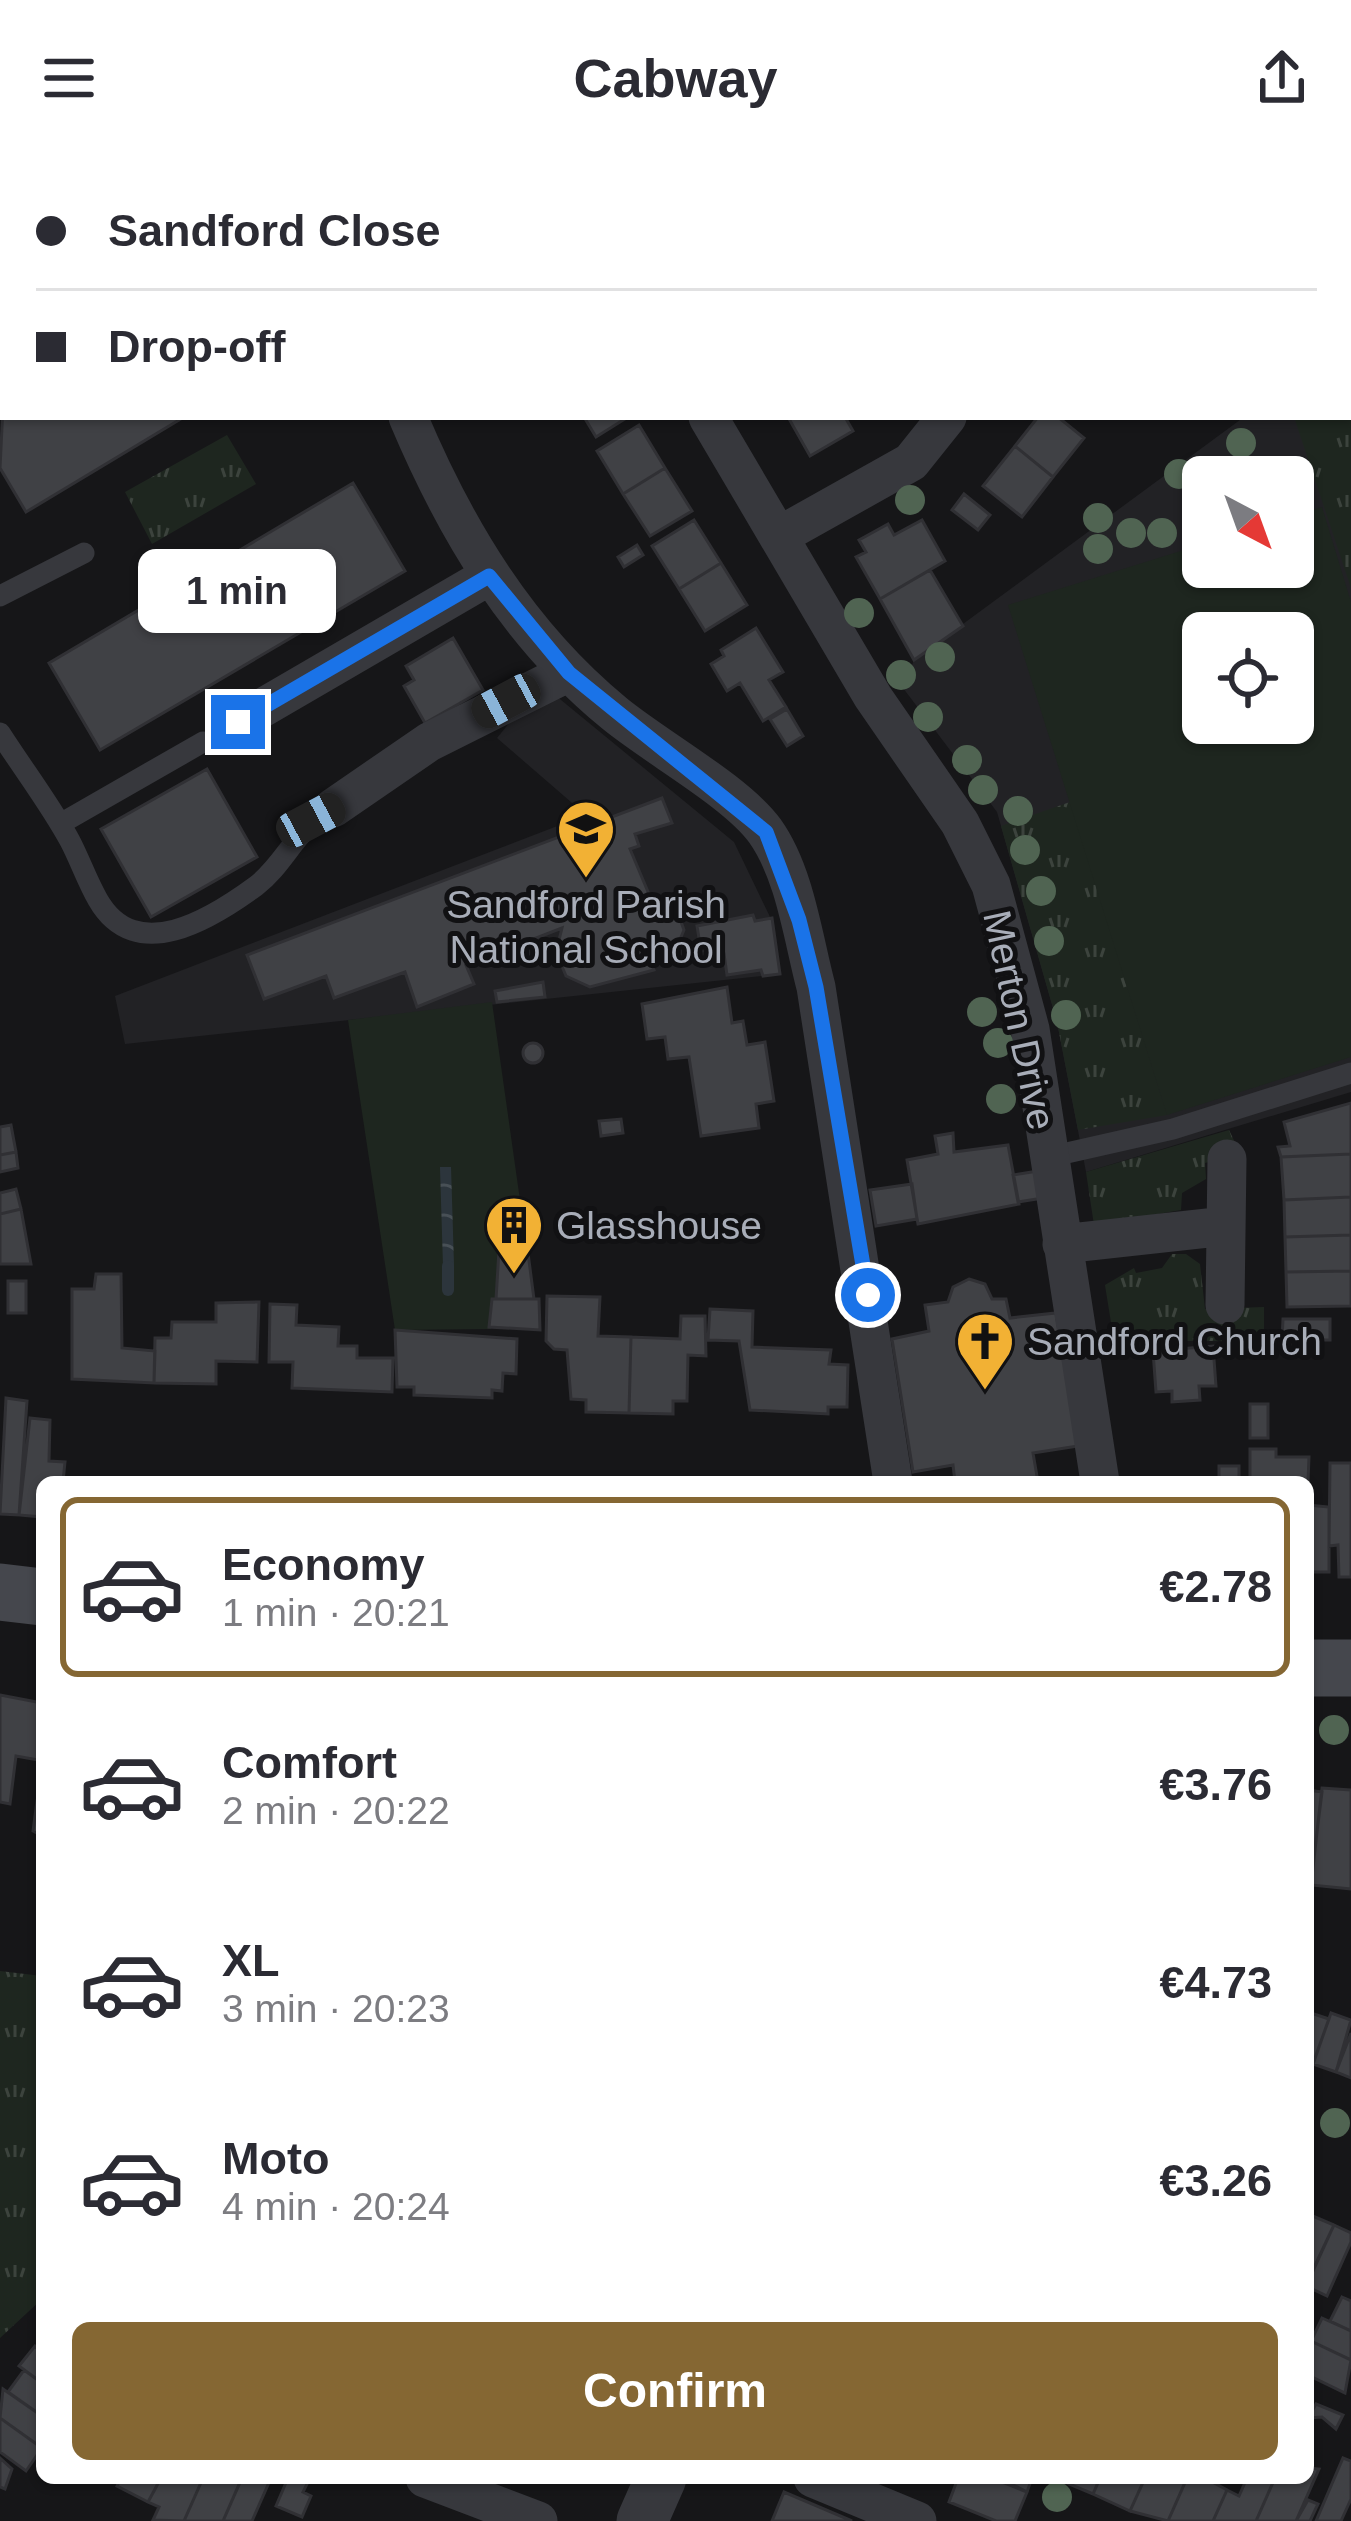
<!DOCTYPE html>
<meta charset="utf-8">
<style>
:root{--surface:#fff;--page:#f2f2f3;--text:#2b2b33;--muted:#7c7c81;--line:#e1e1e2;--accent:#856733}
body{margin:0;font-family:Arial,sans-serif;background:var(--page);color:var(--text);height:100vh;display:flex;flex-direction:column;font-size:45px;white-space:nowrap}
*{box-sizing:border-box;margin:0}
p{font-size:39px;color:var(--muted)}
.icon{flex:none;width:66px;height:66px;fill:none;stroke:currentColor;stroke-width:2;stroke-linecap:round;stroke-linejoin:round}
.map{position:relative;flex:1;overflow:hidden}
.drawer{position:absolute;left:36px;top:1320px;width:1278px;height:1008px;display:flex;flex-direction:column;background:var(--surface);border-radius:18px;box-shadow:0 3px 9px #0004}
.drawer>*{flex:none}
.top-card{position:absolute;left:0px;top:0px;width:1353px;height:264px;box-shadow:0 3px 9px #0004;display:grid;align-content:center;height:264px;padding:0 36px;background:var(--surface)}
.needle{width:78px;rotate:139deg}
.tools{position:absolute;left:1182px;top:300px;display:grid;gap:24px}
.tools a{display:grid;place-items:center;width:132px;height:132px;border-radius:18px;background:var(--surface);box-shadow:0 3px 9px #0004;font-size:60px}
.end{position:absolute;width:54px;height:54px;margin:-27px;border:15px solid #1a73e8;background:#fff;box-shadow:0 0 0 6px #fff}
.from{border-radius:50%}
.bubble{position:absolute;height:84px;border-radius:18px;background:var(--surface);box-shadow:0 3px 9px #0004;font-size:39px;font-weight:600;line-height:84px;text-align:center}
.car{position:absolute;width:36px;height:72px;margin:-36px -18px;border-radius:15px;box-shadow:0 0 9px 3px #0007;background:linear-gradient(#222 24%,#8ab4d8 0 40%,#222 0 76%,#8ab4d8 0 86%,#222 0)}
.top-card b{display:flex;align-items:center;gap:42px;height:114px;font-size:45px}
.top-card b+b{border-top:3px solid var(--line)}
.top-card i{width:30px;height:30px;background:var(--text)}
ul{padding:21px 0 0;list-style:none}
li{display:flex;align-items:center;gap:36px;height:180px;margin:0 24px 18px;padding:0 12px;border:6px solid transparent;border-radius:18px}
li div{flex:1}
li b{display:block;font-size:45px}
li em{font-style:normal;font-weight:600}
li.selected{border-color:var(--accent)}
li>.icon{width:108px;height:108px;stroke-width:1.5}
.cta{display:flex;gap:24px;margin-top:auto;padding:24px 36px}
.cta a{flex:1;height:138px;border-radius:18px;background:var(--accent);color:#fff;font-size:48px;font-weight:600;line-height:138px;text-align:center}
header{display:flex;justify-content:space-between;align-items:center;height:156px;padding:0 36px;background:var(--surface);font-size:54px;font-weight:600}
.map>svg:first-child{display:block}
.built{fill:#222225;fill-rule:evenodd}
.grass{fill:url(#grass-tufts)}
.garden{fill:#1e261f;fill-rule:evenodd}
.water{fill:url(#water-waves)}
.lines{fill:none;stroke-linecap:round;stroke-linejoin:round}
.stream{stroke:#2c353c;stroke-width:12}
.building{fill:#404145;stroke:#303034;stroke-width:3}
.service{stroke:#37383d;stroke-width:21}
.minor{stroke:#37383d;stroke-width:39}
.tertiary{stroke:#37383d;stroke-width:51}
.secondary{stroke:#45474d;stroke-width:57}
.tree{fill:#506452}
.route{stroke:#1a73e8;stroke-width:15}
.labels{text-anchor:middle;stroke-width:10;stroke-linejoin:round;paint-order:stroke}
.poi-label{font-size:39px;fill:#a8adb8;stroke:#111113;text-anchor:start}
.street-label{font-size:39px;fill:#a8adb8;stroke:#111113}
</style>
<header><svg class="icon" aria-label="menu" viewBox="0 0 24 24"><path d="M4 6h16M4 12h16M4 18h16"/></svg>Cabway<svg class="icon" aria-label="share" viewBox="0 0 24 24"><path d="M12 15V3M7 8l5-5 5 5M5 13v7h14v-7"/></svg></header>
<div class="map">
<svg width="1351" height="2365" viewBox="0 0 1351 2365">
<defs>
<pattern id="grass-tufts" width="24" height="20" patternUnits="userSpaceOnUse" patternTransform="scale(3)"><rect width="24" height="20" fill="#1e261f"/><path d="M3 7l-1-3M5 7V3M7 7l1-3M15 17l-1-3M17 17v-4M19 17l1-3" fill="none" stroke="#3c433d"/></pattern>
<pattern id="water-waves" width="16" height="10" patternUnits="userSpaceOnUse" patternTransform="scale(3)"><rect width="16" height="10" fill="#2c353c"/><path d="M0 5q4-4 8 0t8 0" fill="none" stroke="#485056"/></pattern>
</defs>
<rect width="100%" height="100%" fill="#161618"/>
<path class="built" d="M1351,184V936L1086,1016L1057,866L997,656L903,532L914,504L1244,261H1350ZM1203,321H1293V411H1203ZM1203,477H1293V567H1203Z
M555,539L734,686L771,763L780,818L125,888L115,840L586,659L497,582L515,560Z"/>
<path class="grass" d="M1351,184V432L1294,261H1350Z
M227,279L256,328L152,388L125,336Z
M1070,646L1167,959L1078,974L1057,866L1001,670Z
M1229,974L1240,997L1205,1007L1206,1023L1182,1037L1181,1054L1094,1069L1086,1016Z
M1172,1098H1186L1200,1108L1205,1153L1264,1151V1185H1114L1105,1129L1134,1112L1136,1117L1162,1112Z
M0,1815L42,1820V2143L0,2182Z"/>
<path class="garden" d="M1322,351L1351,446V901L1167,959L1008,449L1203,388V411H1293V360ZM1203,477H1293V567H1203Z
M492,846L534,1143H492L491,1173L395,1174L348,864Z"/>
<path class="water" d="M440,1011H451L454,1110H443Z"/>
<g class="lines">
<path class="stream" d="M448,1110V1134"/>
</g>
<path class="building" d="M3,250V261H184L26,356L0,312Z
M584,261H628L596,281Z
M788,261H845L853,275L810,300Z
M1038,261H1058L1084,282L1053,321L1015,290Z
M639,269L665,312L623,338L597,295Z
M1015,290L1053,321L1022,361L983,330Z
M665,312L692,355L650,380L623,338Z
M353,327L405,415L100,594L49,507Z
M964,338L990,359L978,374L952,354Z
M694,364L721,407L679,433L652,390Z
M922,364L945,405L880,443L856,401L866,396L859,384L888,368L894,379Z
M637,389L643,399L624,411L618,401Z
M721,407L747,449L705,475L679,433Z
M930,414L963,470L914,504L880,443Z
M756,472L783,516L769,524L786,551L763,565L740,527L727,535L711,508L724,500L721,494Z
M453,482L483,534L425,567L404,530L414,524L406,510Z
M787,553L803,580L787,590L770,563Z
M207,613L257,701L151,761L101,673Z
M662,642L672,667L635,678L639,690L630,693L649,738L675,749L684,774L673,800L651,807L654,814L590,831L566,820L556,796L562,772L466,809L474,828L417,851L405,816L334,842L326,820L264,843L247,799Z
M753,759L755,765L772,762L780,818L763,820L761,814L727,819L724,798L715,799L714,793L701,795L697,770Z
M543,826L545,841L497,846L495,835Z
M727,831L732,867L743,865L747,889L765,886L774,945L756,948L759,972L701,980L689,901L668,903L665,881L647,883L642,848Z
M523 897a10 10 0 1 1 20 0a10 10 0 1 1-20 0Z
M1351,947V998L1281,1001L1278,991L1290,990L1284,966Z
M621,963L623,977L601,980L599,965Z
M11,969L16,996L0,999V971Z
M953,977L954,996L1008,989L1019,1048L918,1068L907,1004L938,998L935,980Z
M16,996L18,1012L0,1016V999Z
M1351,998V1041L1284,1044L1281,1001Z
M1038,1015L1043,1042L1018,1046L1013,1019Z
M912,1028L917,1063L876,1070L870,1034Z
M16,1033L21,1053L0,1058V1037Z
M1351,1041V1079L1285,1081L1284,1044Z
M21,1053L31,1108H0V1058Z
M1351,1079V1115L1286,1116L1285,1081Z
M499,1094L528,1097L534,1143H496Z
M1351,1115V1150L1287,1151L1286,1116Z
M96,1118H121L122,1192L155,1195L154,1227L72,1223V1133H94Z
M969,1123L985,1128L992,1143H1006L1010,1162L1056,1157L1078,1290L1033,1297L1038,1326H955L953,1309L913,1316L892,1183L929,1175L925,1149L948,1146L953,1131Z
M8,1125H26V1157H8Z
M547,1140L600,1141L598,1180L631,1181L629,1257L586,1256V1244L571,1243L567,1194L554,1193L546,1185Z
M492,1143H539L540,1174L489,1171Z
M259,1146L257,1206L216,1205V1228L154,1227L155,1182H171L172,1166H216V1147Z
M270,1148L297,1149L296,1169L339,1171L338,1190H357V1202H393L392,1236L292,1232L293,1206H269Z
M710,1153L753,1155L752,1191L831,1194L829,1208L848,1209L847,1251H828V1258L750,1254L739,1185L708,1184Z
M681,1160H705L706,1200L688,1199L687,1245H673V1258L629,1257L631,1181L680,1183Z
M1283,1163H1330V1184H1282Z
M395,1174L517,1183L516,1218L503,1217L502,1235L492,1234V1242L414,1239V1231H397Z
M1213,1190L1216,1230H1199L1200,1244L1172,1246V1235L1156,1236L1153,1195Z
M6,1242L27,1245L19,1359L0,1358Z
M1250,1248H1268V1282H1250Z
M30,1262L50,1264L49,1305L65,1306L63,1326H42V1361L19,1359Z
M1250,1293H1276V1301H1309L1308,1326H1250Z
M1330,1307H1351V1421H1339L1338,1389L1329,1390Z
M1219,1310H1239V1326H1219Z
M1308,1349L1329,1351V1416H1308Z
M0,1539L42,1547L38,1604L16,1600L10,1648L0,1646Z
M1322,1632L1351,1634V1733L1311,1729Z
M1308,1634L1322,1636L1311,1723H1308Z
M37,1645L42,1646V1680L33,1675Z
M1308,1856L1329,1863L1311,1913L1308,1912Z
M1331,1857L1351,1864L1336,1916L1313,1908Z
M1351,1877V1922L1336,1916Z
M1308,2058L1334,2069L1311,2118L1308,2116Z
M1334,2069L1351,2077V2086L1327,2140L1308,2131V2126Z
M1342,2141L1351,2145V2175L1330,2165Z
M1322,2162L1351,2175V2204L1311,2185Z
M1311,2185L1351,2204L1345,2237L1308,2219Z
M35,2190L42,2195V2227L19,2210Z
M24,2214L42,2227V2260L8,2236Z
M3,2233L42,2260V2292L0,2262Z
M1316,2248L1343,2259L1336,2273L1322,2261L1308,2262Z
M0,2262L42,2292L26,2315L0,2296Z
M0,2302L12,2313L5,2333L0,2331Z
M1343,2302L1351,2305V2343L1341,2365H1316Z
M1308,2312L1319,2313L1296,2365H1256L1275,2322H1308Z
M121,2322H161L148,2346L117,2330Z
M161,2322H203L184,2365L153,2364L159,2351L148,2346Z
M203,2322L240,2326L223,2365H184Z
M242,2322H271L252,2365H223Z
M288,2322H310L303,2336L311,2340L302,2361L276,2350Z
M958,2322H992L1027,2336L1015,2365H996L949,2346Z
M1000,2322H1032L1027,2336Z
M1055,2322H1100L1093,2338Z
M1100,2322H1145L1130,2355L1093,2338Z
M1145,2322H1187L1168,2365L1130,2355Z
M1187,2322H1205L1227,2334L1213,2365H1168Z
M1247,2322H1275L1256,2365H1213L1227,2334L1239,2340Z
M784,2336L852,2365H772Z
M1308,2344L1318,2348L1310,2365H1296Z"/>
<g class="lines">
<path class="service" d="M195,3L200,0
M1336,3L1339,0
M0,83L3,81
M0,440L84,397
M0,577C23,613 50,648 70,685C80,704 87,725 98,744C136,810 211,763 256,730C286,707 295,673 333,652
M60,668L203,586
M1049,1001L1173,973L1351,917"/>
<path class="minor" d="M287,0L289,3
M563,0L565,3
M1117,3L1118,0
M408,261C456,375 518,478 614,557C655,591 736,635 765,675C795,717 803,782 816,831L893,1326
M708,261L873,541L960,667L991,729L1030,873L1100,1326
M779,380L911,306L947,261
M238,566L489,420
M333,652L429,586L569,516
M1062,1088L1226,1070
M1225,1149L1227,1003
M425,2322L538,2365
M813,2322L917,2365"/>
<path class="tertiary" d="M642,2365L661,2322"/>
<path class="secondary" d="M0,1436L42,1441
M1308,1512H1351"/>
</g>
<g class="tree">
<circle cx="1241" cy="287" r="15"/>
<circle cx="1179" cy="318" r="15"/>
<circle cx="910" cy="344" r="15"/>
<circle cx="1098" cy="362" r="15"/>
<circle cx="1131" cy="377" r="15"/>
<circle cx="1162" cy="377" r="15"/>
<circle cx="1098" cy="393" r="15"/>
<circle cx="859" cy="457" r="15"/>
<circle cx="940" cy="501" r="15"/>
<circle cx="901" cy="519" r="15"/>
<circle cx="928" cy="561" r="15"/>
<circle cx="967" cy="604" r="15"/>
<circle cx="983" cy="634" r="15"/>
<circle cx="1018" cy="655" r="15"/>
<circle cx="1025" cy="694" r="15"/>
<circle cx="1041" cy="735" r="15"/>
<circle cx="1049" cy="785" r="15"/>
<circle cx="982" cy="856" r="15"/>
<circle cx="1066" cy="859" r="15"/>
<circle cx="998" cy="887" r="15"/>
<circle cx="1001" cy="943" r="15"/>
<circle cx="1334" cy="1574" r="15"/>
<circle cx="1335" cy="1967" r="15"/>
<circle cx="1057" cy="2341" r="15"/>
</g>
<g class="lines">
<path class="route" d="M238,566L489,420L569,517L766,676L799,764L816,831L868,1139"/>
</g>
<defs>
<g id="school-pin" transform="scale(3)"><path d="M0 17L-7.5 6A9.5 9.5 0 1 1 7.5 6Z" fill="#f2b134" stroke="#111113"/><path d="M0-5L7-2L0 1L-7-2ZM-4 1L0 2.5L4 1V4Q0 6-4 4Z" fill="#111"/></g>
<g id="building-pin" transform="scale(3)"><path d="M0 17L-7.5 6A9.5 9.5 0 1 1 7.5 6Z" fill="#f2b134" stroke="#111113"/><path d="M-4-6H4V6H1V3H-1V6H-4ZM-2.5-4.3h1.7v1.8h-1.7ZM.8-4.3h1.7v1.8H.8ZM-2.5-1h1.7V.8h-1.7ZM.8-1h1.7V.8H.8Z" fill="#111"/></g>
<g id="church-pin" transform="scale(3)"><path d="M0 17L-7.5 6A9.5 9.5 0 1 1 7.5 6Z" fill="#f2b134" stroke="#111113"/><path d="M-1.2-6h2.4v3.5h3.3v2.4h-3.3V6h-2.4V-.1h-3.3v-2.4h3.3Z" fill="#111"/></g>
</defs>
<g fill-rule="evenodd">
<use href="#school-pin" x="586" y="673"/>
<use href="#building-pin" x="514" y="1069"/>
<use href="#church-pin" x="985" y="1185"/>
</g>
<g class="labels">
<g class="poi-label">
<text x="586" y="762" text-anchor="middle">Sandford Parish<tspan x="586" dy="45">National School</tspan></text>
<text x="556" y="1083">Glasshouse</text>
<text x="1027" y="1199">Sandford Church</text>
</g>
<g class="street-label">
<text transform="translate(1020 864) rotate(78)" y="14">Merton Drive</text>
</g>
</g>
</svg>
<div class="tools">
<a><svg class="needle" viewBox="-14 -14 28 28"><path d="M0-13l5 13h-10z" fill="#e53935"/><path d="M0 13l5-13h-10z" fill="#7c7c81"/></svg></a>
<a><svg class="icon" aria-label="locate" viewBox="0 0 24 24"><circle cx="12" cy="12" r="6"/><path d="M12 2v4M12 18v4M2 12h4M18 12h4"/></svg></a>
</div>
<i class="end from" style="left:868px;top:1139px"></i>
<i class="end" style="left:238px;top:566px"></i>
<div class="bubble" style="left:138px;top:393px;width:198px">1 min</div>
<i class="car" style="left:506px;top:545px;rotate:242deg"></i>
<i class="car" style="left:311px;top:664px;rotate:62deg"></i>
<div class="top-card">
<b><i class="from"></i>Sandford Close</b>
<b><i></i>Drop-off</b>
</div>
<section class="drawer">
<ul>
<li class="selected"><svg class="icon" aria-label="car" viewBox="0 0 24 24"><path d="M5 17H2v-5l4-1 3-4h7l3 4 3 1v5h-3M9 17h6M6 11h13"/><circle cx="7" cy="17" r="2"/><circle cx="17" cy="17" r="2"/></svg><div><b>Economy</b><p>1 min · 20:21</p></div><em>€2.78</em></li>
<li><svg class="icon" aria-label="car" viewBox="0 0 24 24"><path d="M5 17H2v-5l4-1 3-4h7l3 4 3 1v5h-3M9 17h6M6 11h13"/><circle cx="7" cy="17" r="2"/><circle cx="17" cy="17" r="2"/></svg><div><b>Comfort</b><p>2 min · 20:22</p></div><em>€3.76</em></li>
<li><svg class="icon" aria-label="car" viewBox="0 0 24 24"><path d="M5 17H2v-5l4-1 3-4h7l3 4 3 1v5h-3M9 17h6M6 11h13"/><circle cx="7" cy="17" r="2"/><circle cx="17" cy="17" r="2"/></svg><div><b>XL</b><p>3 min · 20:23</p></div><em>€4.73</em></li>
<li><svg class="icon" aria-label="car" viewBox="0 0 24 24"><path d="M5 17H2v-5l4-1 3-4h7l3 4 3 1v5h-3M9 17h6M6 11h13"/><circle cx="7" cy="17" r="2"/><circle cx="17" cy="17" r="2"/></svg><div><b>Moto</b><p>4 min · 20:24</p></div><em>€3.26</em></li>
</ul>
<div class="cta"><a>Confirm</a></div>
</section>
</div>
